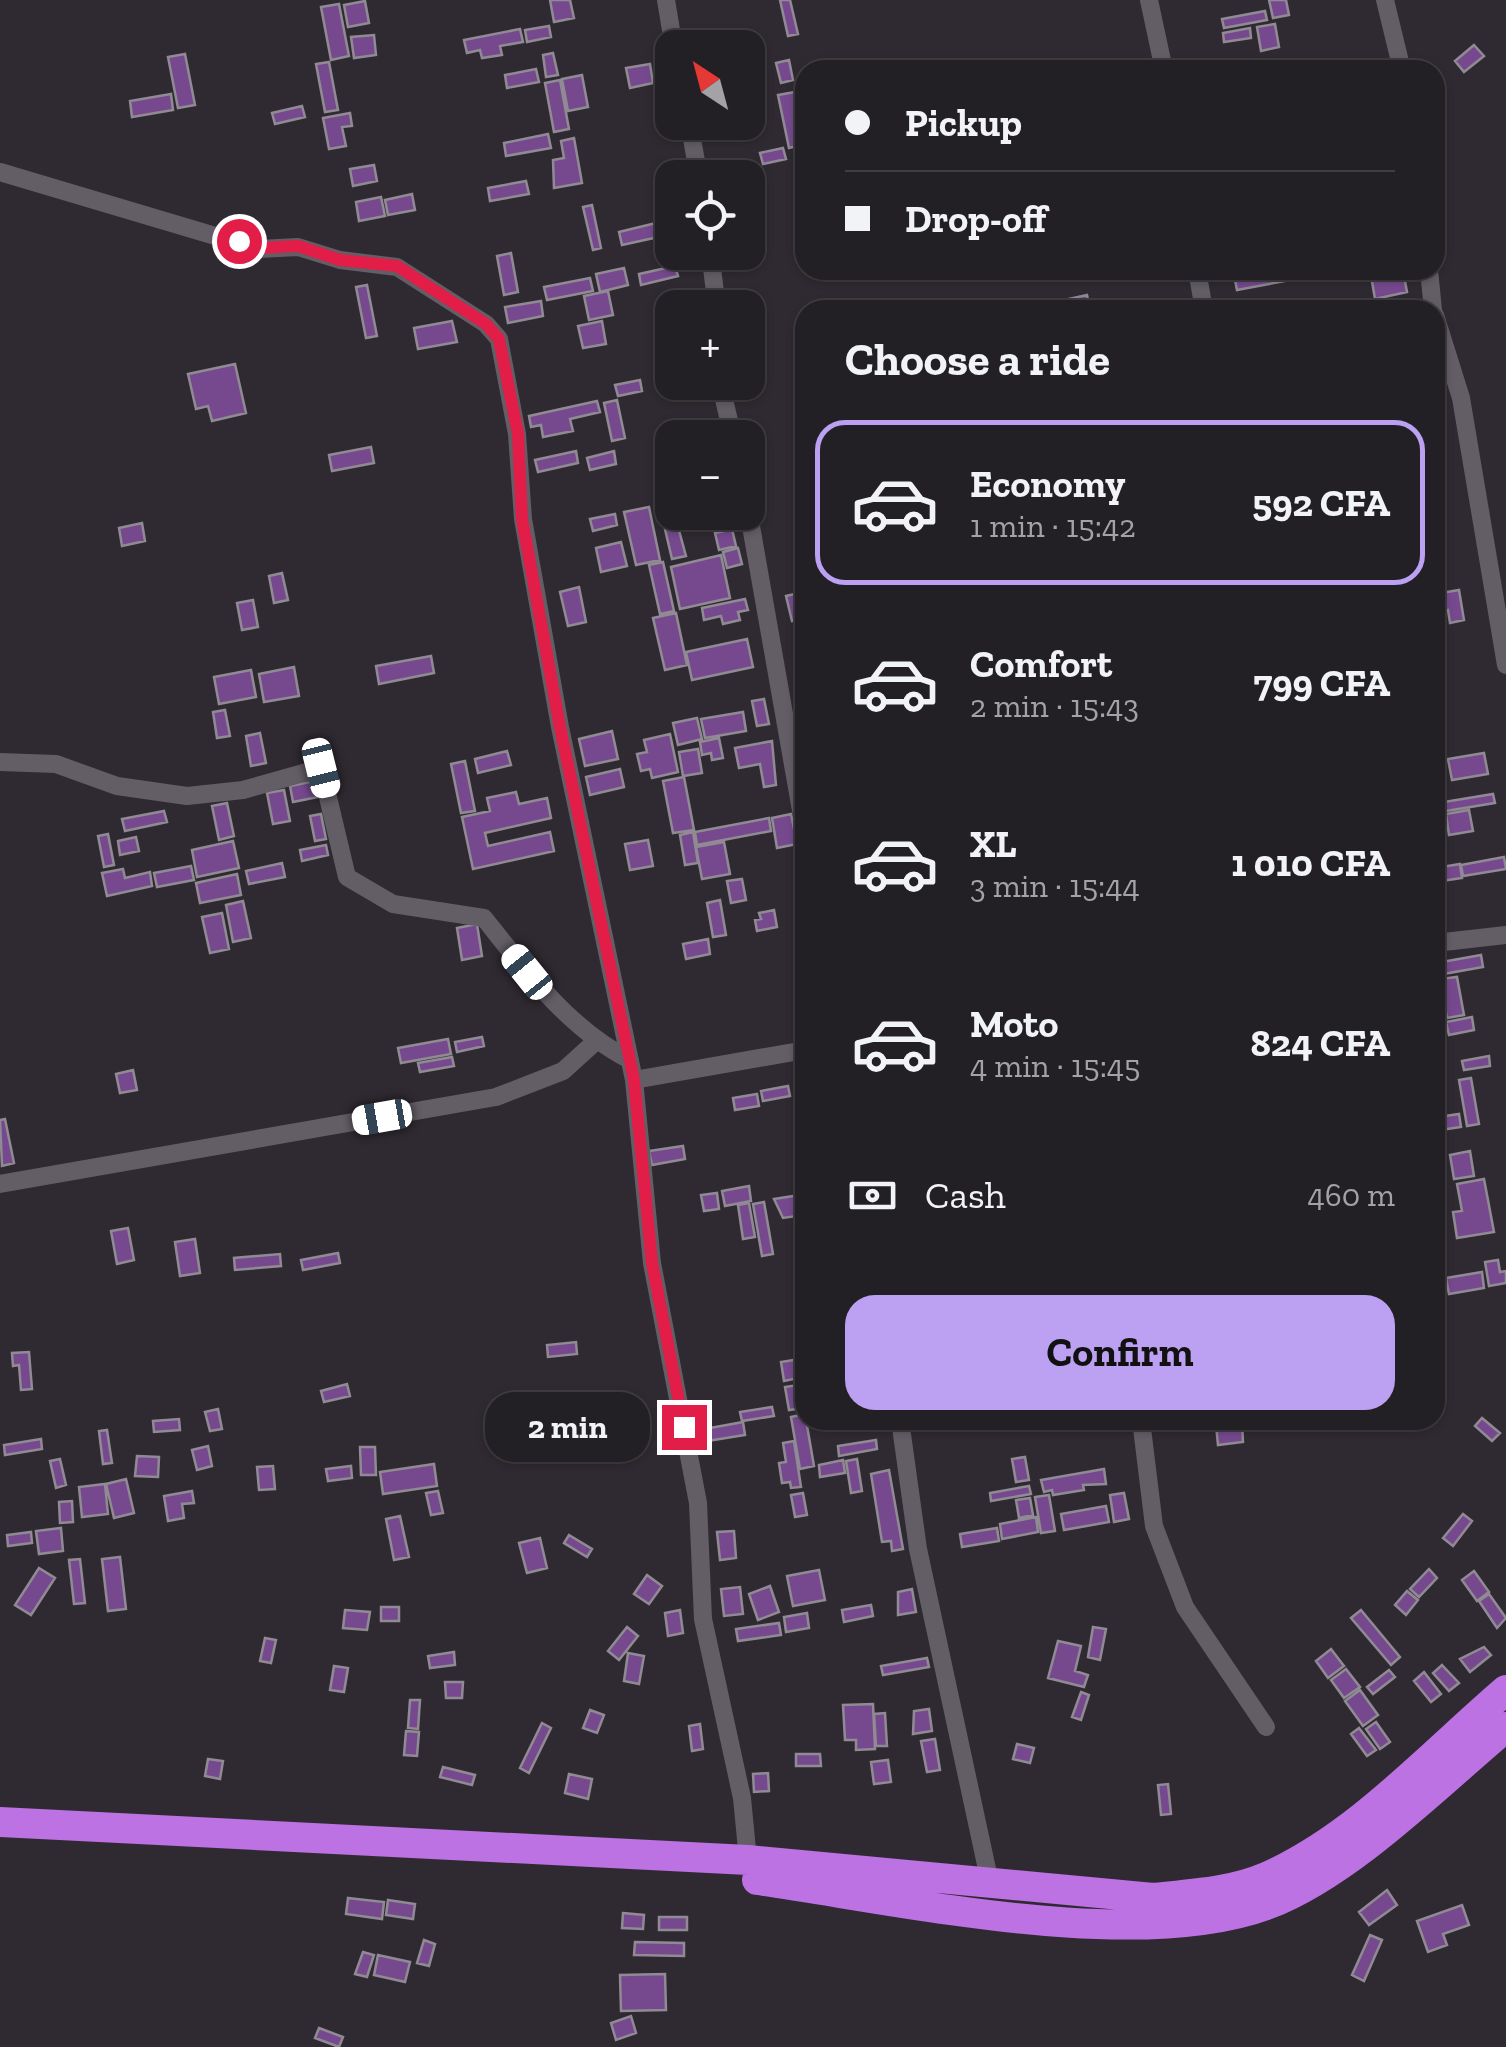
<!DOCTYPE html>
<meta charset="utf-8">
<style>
:root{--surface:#232025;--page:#2b282d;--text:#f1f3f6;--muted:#a3a3a7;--line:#403e42;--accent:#bca0f2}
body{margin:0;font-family:"Zilla Slab",serif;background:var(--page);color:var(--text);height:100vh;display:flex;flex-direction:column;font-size:38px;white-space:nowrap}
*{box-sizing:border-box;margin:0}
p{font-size:32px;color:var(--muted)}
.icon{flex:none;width:55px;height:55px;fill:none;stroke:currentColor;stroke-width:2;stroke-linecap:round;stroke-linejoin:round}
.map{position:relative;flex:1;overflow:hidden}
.panel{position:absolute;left:795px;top:300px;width:650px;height:1130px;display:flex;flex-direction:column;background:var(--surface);border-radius:30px;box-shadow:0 2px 8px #0004,0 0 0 2px var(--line)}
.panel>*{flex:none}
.hud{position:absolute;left:795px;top:60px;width:650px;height:220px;border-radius:30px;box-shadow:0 2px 8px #0004,0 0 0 2px var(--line);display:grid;align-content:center;height:220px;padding:0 50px;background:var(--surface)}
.needle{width:65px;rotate:324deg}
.tools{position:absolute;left:655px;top:30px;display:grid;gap:20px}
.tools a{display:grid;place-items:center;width:110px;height:110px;border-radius:20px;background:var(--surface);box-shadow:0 2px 8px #0004,0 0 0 2px var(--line);font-size:50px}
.end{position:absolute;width:45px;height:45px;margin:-22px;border:12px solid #e11d48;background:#fff;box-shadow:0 0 0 5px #fff}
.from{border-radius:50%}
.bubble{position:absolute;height:70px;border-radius:30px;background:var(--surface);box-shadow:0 2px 8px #0004,0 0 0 2px var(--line);font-size:32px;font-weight:800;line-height:70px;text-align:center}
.car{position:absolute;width:30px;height:60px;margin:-30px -15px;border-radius:12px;box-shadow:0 0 8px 2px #0007;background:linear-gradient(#fff 24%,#345 0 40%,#fff 0 76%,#345 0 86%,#fff 0)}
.hud b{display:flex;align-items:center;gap:35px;height:95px;font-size:38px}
.hud b+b{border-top:2px solid var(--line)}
.hud i{width:25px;height:25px;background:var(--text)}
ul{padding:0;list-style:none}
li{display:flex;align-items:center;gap:30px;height:165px;margin:0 20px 15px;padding:0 30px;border:5px solid transparent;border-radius:30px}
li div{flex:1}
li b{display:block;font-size:38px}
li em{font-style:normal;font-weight:800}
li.current{border-color:var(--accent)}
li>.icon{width:90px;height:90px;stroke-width:1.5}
h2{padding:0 50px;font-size:45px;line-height:120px}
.pay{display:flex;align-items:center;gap:25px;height:110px;padding:0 50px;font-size:38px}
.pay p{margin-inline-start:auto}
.action{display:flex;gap:20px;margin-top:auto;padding:20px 50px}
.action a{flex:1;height:115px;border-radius:30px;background:var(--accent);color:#111;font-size:40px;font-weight:800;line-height:115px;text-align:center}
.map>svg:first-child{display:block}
.building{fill:#76498f;stroke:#908a93;stroke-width:2.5}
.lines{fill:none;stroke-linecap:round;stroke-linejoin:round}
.street{stroke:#635e66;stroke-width:18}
.highway{stroke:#bc72e3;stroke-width:30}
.route{stroke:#e11d48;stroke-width:12}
</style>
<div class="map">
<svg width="1506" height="2047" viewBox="0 0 1506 2047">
<rect width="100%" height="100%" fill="#2f2a31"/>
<path class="building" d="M550,0H570L574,18L554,22Z
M780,0H790L798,34L788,36Z
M1269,0H1286L1289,15L1273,18Z
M365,1L369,23L348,27L344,5Z
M339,4L349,56L331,60L321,7Z
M1265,11L1267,20L1224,28L1222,19Z
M1275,24L1279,47L1261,51L1257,27Z
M549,26L551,37L527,42L525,30Z
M1250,28L1251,38L1224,42L1223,33Z
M520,29L523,42L500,46L502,55L482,58L480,50L467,53L464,40Z
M374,35L376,55L354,58L351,37Z
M1474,45L1484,56L1464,72L1455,61Z
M553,53L558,75L546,77L543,55Z
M185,54L195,105L178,108L168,57Z
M789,60L793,80L781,83L776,63Z
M329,62L338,110L325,112L316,64Z
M650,64L653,83L630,88L626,68Z
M536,69L539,82L507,88L505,75Z
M582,75L588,107L568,111L562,79Z
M560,80L569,129L554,132L545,83Z
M795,92L805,144L789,148L778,95Z
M171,94L173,110L132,117L130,101Z
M302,106L305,117L275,124L272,113Z
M350,113L352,126L342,127L346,146L329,149L323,118Z
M548,134L551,148L506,156L504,143Z
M574,138L582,183L554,188L553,160L564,158L561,141Z
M783,148L786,159L763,164L760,153Z
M374,165L377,181L353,186L350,169Z
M526,181L529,194L490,201L488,188Z
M412,194L415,210L388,215L385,200Z
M381,197L385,216L359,221L356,202Z
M592,205L601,248L593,250L583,207Z
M660,222L663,236L622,245L619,232Z
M511,253L518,292L504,295L497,256Z
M675,266L678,276L641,285L639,274Z
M624,268L628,285L600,292L596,274Z
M1291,270H1344L1237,290L1235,280Z
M1370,270H1403L1407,292L1375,299Z
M590,278L593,291L547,300L544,287Z
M367,285L377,336L366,338L356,287Z
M608,291L613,315L589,320L584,296Z
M1087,295L1090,310H1056L1055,302Z
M541,301L543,316L508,323L505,307Z
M452,321L457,342L418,349L414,328Z
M602,321L606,344L583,348L578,326Z
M235,364L246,413L212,421L208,406L196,409L188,374Z
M640,380L642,391L618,396L615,385Z
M617,400L625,438L612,441L604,403Z
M597,401L600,412L570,419L573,431L543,437L541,425L531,427L529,416Z
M371,447L374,463L332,471L329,455Z
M576,451L578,463L538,472L535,460Z
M614,451L616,464L590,470L587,458Z
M672,505L686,556L672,559L660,508Z
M649,507L660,560L636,565L624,512Z
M701,512H733L735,518L704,524Z
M615,514L617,525L593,531L590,519Z
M142,523L145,541L122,546L119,528Z
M732,529L736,546L719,550L715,533Z
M621,542L627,566L601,572L596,548Z
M738,548L742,564L727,568L723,552Z
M721,555L730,598L680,609L671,567Z
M663,562L674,611L660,614L649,565Z
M282,573L288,600L274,603L269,576Z
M579,587L586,622L568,626L560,592Z
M1459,590L1464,620L1450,623L1448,610L1435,612V594Z
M799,593L805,619L792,621L786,596Z
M745,599L748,610L738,612L740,620L723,624L721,616L704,620L702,608Z
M253,600L258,627L242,630L237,603Z
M676,613L687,665L665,670L653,618Z
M747,639L753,667L692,680L686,652Z
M431,656L434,673L379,684L376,666Z
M294,667L299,696L264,702L259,674Z
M251,670L256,697L219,704L214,677Z
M764,699L769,724L757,726L752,701Z
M225,710L230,736L217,738L213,712Z
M743,712L746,731L705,738L701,719Z
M697,718L702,739L678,745L673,723Z
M612,731L618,759L585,766L579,739Z
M260,733L266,763L251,766L246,736Z
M670,734L678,772L652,778L650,769L641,771L637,754L647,752L644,740Z
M719,738L723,758L712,760L711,753L702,755L700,742Z
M772,741L776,785L764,787L760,764L739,768L735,748Z
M698,749L702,773L683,776L679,752Z
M507,751L511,765L478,773L475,759Z
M1484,753L1488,774L1452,780L1448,759Z
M465,761L475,811L461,813L451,764Z
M620,769L624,787L590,795L586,777Z
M684,777L694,830L673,833L663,781Z
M315,781L318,797L293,802L290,786Z
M284,790L290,821L273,824L267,793Z
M516,792L519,804L547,798L551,818L485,833L488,846L550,832L554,851L473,869L462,817L490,811L487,798Z
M1493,794L1495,803L1446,811L1444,802Z
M227,803L234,836L219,840L212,806Z
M1469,810L1473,831L1449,835L1446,814Z
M164,811L167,822L125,831L122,819Z
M321,814L326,839L315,841L310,816Z
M791,814L797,844L777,848L772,818Z
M769,818L771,831L697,845L695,832Z
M693,832L698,863L685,865L680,835Z
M108,834L114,865L104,867L98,836Z
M136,837L139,851L120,855L118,841Z
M648,840L653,866L630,870L625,844Z
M233,841L239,868L197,877L192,850Z
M724,842L730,874L702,879L696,847Z
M326,845L328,855L302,861L300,850Z
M1504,857L1506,869L1463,876L1461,865Z
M282,863L285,877L249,884L246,871Z
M1460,864L1462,878L1435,882V868Z
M191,866L194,880L157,887L154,873Z
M123,869L125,878L150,872L152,886L107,896L102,873Z
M237,874L241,895L200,903L196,883Z
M742,879L746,900L731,903L727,881Z
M720,900L726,935L713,937L707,903Z
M243,901L251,938L233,942L226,905Z
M774,910L777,927L757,931L755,920L761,919L759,913Z
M222,913L229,949L210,953L202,917Z
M477,924L482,956L462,960L457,928Z
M708,939L710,954L686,959L683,944Z
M1481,955L1483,967L1438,975L1436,963Z
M1457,977L1464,1015L1447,1018L1440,979Z
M1472,1017L1474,1030L1449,1035L1446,1022Z
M482,1037L484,1046L457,1052L455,1042Z
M448,1039L451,1054L401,1063L398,1048Z
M1489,1056L1490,1066L1464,1070L1462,1061Z
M452,1057L454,1066L420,1072L418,1063Z
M133,1070L137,1090L120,1093L116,1074Z
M1471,1078L1479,1124L1467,1126L1459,1080Z
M788,1086L790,1096L763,1101L761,1091Z
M757,1094L759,1106L735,1110L733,1098Z
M1459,1114L1461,1127L1440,1130L1438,1117Z
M5,1119L14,1163L2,1166L0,1120Z
M683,1146L685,1159L652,1165L649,1151Z
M1470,1151L1474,1176L1454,1179L1450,1155Z
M1484,1179L1494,1232L1457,1238L1453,1212L1462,1211L1457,1184Z
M749,1186L751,1201L725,1206L722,1191Z
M717,1193L719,1209L704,1211L701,1195Z
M800,1195L804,1215L783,1218L774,1199Z
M764,1202L773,1254L762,1256L753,1204Z
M749,1203L755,1237L743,1239L738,1205Z
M128,1228L134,1260L117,1264L111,1231Z
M195,1239L200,1273L180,1276L175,1242Z
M338,1253L340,1263L303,1270L301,1260Z
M280,1254L281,1266L235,1270L234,1258Z
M1498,1260L1500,1272L1506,1271V1283L1489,1286L1485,1262Z
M1482,1272L1484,1288L1449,1294L1446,1278Z
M576,1342L577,1354L548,1357L547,1345Z
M29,1352L32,1389L21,1390L19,1365L13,1366L12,1353Z
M800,1359L803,1377L784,1381L781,1362Z
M347,1384L350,1396L324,1402L321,1391Z
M805,1384V1408L789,1410L785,1387Z
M557,1401L558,1412L517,1417L516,1406Z
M772,1407L774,1416L742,1421L740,1412Z
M218,1409L222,1429L210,1431L205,1412Z
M805,1414L814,1466L800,1469L791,1417Z
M1482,1418L1500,1433L1492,1441L1475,1426Z
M179,1419L180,1430L154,1432L153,1421Z
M743,1422L745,1435L701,1442L699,1430Z
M1242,1423L1243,1442L1218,1445L1216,1425Z
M107,1430L112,1463L103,1464L99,1431Z
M41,1439L42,1449L5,1455L4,1445Z
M876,1440L877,1449L839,1456L838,1446Z
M794,1441L801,1487L791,1488L790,1482L782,1483L779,1463L786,1462L783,1443Z
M563,1445V1455L529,1457V1448Z
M208,1446L212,1466L197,1470L192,1450Z
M360,1447H375L376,1475H361Z
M137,1456L159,1457L158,1477L135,1476Z
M1025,1457L1029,1480L1016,1482L1012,1459Z
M60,1459L66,1485L56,1488L50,1461Z
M857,1459L862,1491L851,1493L846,1461Z
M843,1460L845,1473L820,1477L819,1465Z
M434,1464L437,1486L383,1494L380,1472Z
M273,1466L275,1489L259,1490L257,1467Z
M351,1466L352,1478L328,1481L326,1469Z
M1104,1469L1106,1484L1083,1485L1084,1490L1053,1495L1052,1490L1044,1492L1041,1480Z
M889,1470L903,1549L892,1551L891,1541L882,1542L871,1474Z
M126,1479L134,1513L114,1518L106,1484Z
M105,1484L108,1514L82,1517L79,1487Z
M1029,1486L1031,1494L991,1501L990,1493Z
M192,1491L194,1503L182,1504L184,1518L168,1521L164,1496Z
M438,1491L443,1513L431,1515L426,1493Z
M803,1493L807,1515L795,1517L791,1495Z
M1124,1493L1129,1519L1114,1522L1110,1495Z
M1049,1495L1055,1531L1041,1533L1035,1497Z
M1030,1498L1033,1515L1019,1518L1016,1500Z
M72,1501L73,1522L60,1523L59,1502Z
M1106,1506L1109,1522L1064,1530L1061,1514Z
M1463,1514L1472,1521L1453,1546L1443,1538Z
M400,1516L409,1557L394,1560L386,1519Z
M1036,1517L1038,1532L1002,1539L1000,1524Z
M61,1528L63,1551L39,1554L36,1531Z
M997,1528L999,1541L962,1547L960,1534Z
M734,1531L736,1558L720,1560L717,1532Z
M31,1532L32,1543L8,1546L7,1535Z
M569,1535L592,1549L587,1557L564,1543Z
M540,1538L547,1568L527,1573L519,1543Z
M120,1557L126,1609L108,1611L102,1559Z
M80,1559L85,1603L74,1604L69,1560Z
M39,1568L55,1578L31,1615L15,1605Z
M1429,1569L1437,1578L1419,1597L1410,1589Z
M819,1570L825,1600L793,1606L787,1576Z
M1474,1571L1489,1592L1477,1601L1462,1580Z
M647,1575L662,1586L649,1604L634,1594Z
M770,1586L779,1612L758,1620L749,1594Z
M740,1587L743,1614L724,1616L721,1589Z
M912,1589L916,1612L898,1615V1592Z
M1407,1591L1418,1600L1406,1615L1395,1605Z
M1489,1594L1506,1618L1497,1628L1479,1601Z
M871,1605L873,1616L844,1622L842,1610Z
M381,1607H399V1621H381Z
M345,1610L370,1612L367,1630L343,1628Z
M680,1610L683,1633L668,1636L665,1613Z
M1361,1610L1400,1657L1391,1665L1351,1618Z
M807,1613L809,1628L786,1632L784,1617Z
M779,1623L781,1635L738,1641L736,1629Z
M627,1627L638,1636L619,1660L608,1651Z
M1093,1627L1106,1629L1100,1660L1088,1657Z
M265,1638L276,1640L271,1663L260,1661Z
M1058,1641L1081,1646L1075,1671L1088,1675L1084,1687L1048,1678Z
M1484,1647L1491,1655L1470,1672L1460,1659Z
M1331,1649L1344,1666L1328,1678L1316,1661Z
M454,1652L455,1665L430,1668L428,1656Z
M628,1653L644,1656L639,1684L624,1681Z
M927,1658L929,1667L883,1675L881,1666Z
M1442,1665L1459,1683L1449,1691L1433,1673Z
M334,1666L348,1668L344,1692L330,1690Z
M1346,1669L1360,1687L1344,1698L1331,1680Z
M1389,1670L1395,1677L1373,1694L1367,1687Z
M1424,1672L1441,1694L1431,1702L1414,1681Z
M445,1682H463L462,1698H446Z
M1360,1690L1378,1715L1363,1726L1345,1701Z
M1081,1692L1089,1695L1081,1720L1072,1717Z
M410,1700H420L418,1729L408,1728Z
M873,1704L875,1749L856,1750V1740H845L843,1705Z
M929,1709L932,1731L913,1734L914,1711Z
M590,1710L604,1715L597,1733L583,1728Z
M885,1713L887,1746H876L874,1714Z
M1376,1722L1390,1742L1380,1749L1366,1729Z
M542,1723L551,1728L529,1773L520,1768Z
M700,1724L703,1749L692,1751L689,1726Z
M1359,1728L1376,1750L1367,1756L1351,1734Z
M406,1731L419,1732L417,1756L404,1755Z
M935,1739L940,1770L927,1772L921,1741Z
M1017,1744L1034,1748L1030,1763L1013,1759Z
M796,1754H820L821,1766H796Z
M208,1759L223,1761L220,1779L205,1776Z
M888,1760L891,1782L874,1784L871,1762Z
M443,1767L475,1775L472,1785L440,1777Z
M768,1773L769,1791L754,1792L753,1774Z
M569,1774L592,1779L588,1799L565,1793Z
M1168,1784L1171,1814L1161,1815L1158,1785Z
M1387,1890L1397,1905L1369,1925L1359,1912Z
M348,1898L384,1902L382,1919L346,1914Z
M388,1900L415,1904L413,1919L386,1915Z
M1462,1905L1469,1925L1443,1934L1447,1945L1428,1952L1417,1921Z
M623,1913L644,1915L643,1929L622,1928Z
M659,1917H687V1930H659Z
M1370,1935L1382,1940L1364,1981L1352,1975Z
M424,1940L435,1944L429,1966L417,1963Z
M635,1942L684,1943V1956L634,1955Z
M363,1952L374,1955L367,1977L355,1974Z
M378,1955L410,1962L405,1982L374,1975Z
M665,1974L666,2010L621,2011L620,1975Z
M631,2016L636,2033L616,2040L611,2023Z
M319,2028L343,2037L339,2047L315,2038Z"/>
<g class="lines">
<path class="street" d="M666,0L674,48
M1149,0L1164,70
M1385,0L1402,70
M689,122L699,178
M0,172L259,249L298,247L340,260L397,267L486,324L499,339L517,434L523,519L560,727L634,1080L652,1263L698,1503L703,1619L742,1798L748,1860
M710,252L717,308
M1197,270L1204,310
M1429,270L1433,310
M1435,315L1461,398L1506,665
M720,382L733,438
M748,509L805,833
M0,762L56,764L117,786L187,796L243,790L321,768L347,877L393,904L484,918C526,971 569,1029 630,1060
M1435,943L1506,935
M634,1080L805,1050
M0,1184L496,1097L563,1071L595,1042
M900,1420L918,1549L990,1883
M1141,1420L1154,1526L1185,1607L1266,1727"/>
<path class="highway" d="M0,1822L748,1860L1153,1898C1191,1894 1231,1892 1266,1877C1357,1837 1431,1754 1506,1690
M757,1880C900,1900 1136,1954 1269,1904C1350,1873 1439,1783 1506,1727"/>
</g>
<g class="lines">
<path class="route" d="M239,241L260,248L298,246L340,260L397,266L486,324L499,339L518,434L522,519L560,727L634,1080L652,1263L684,1427"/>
</g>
</svg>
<div class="tools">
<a><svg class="needle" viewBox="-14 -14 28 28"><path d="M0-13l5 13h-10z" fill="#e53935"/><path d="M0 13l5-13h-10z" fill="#a3a3a7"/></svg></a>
<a><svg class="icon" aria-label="locate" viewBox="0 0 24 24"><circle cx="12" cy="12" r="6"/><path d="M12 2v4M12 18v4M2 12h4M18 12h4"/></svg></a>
<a>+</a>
<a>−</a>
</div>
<i class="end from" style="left:239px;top:241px"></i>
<i class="end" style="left:684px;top:1427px"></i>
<div class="bubble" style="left:485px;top:1392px;width:165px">2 min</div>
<i class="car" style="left:321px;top:768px;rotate:166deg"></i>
<i class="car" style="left:527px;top:972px;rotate:321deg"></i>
<i class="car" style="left:382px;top:1117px;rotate:260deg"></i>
<div class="hud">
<b><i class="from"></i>Pickup</b>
<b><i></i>Drop-off</b>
</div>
<section class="panel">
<h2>Choose a ride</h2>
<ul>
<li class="current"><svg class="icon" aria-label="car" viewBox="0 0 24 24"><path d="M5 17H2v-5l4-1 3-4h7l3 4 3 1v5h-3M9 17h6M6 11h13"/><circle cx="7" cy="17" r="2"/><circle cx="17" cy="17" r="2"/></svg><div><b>Economy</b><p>1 min · 15:42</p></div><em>592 CFA</em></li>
<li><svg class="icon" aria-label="car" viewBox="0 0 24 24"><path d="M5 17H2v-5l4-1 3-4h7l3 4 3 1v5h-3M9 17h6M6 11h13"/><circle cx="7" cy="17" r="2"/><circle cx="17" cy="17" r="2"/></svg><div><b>Comfort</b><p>2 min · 15:43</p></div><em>799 CFA</em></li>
<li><svg class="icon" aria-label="car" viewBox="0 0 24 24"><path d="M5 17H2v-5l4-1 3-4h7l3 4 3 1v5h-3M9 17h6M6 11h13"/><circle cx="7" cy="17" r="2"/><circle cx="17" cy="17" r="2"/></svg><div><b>XL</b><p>3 min · 15:44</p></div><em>1 010 CFA</em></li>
<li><svg class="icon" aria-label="car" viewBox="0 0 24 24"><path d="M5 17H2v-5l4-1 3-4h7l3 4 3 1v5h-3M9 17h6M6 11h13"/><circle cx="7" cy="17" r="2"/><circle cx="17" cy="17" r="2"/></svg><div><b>Moto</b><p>4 min · 15:45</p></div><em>824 CFA</em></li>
</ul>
<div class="pay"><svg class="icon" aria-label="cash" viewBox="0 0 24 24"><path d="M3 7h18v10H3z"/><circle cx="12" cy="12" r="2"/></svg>Cash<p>460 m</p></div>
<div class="action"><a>Confirm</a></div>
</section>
</div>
